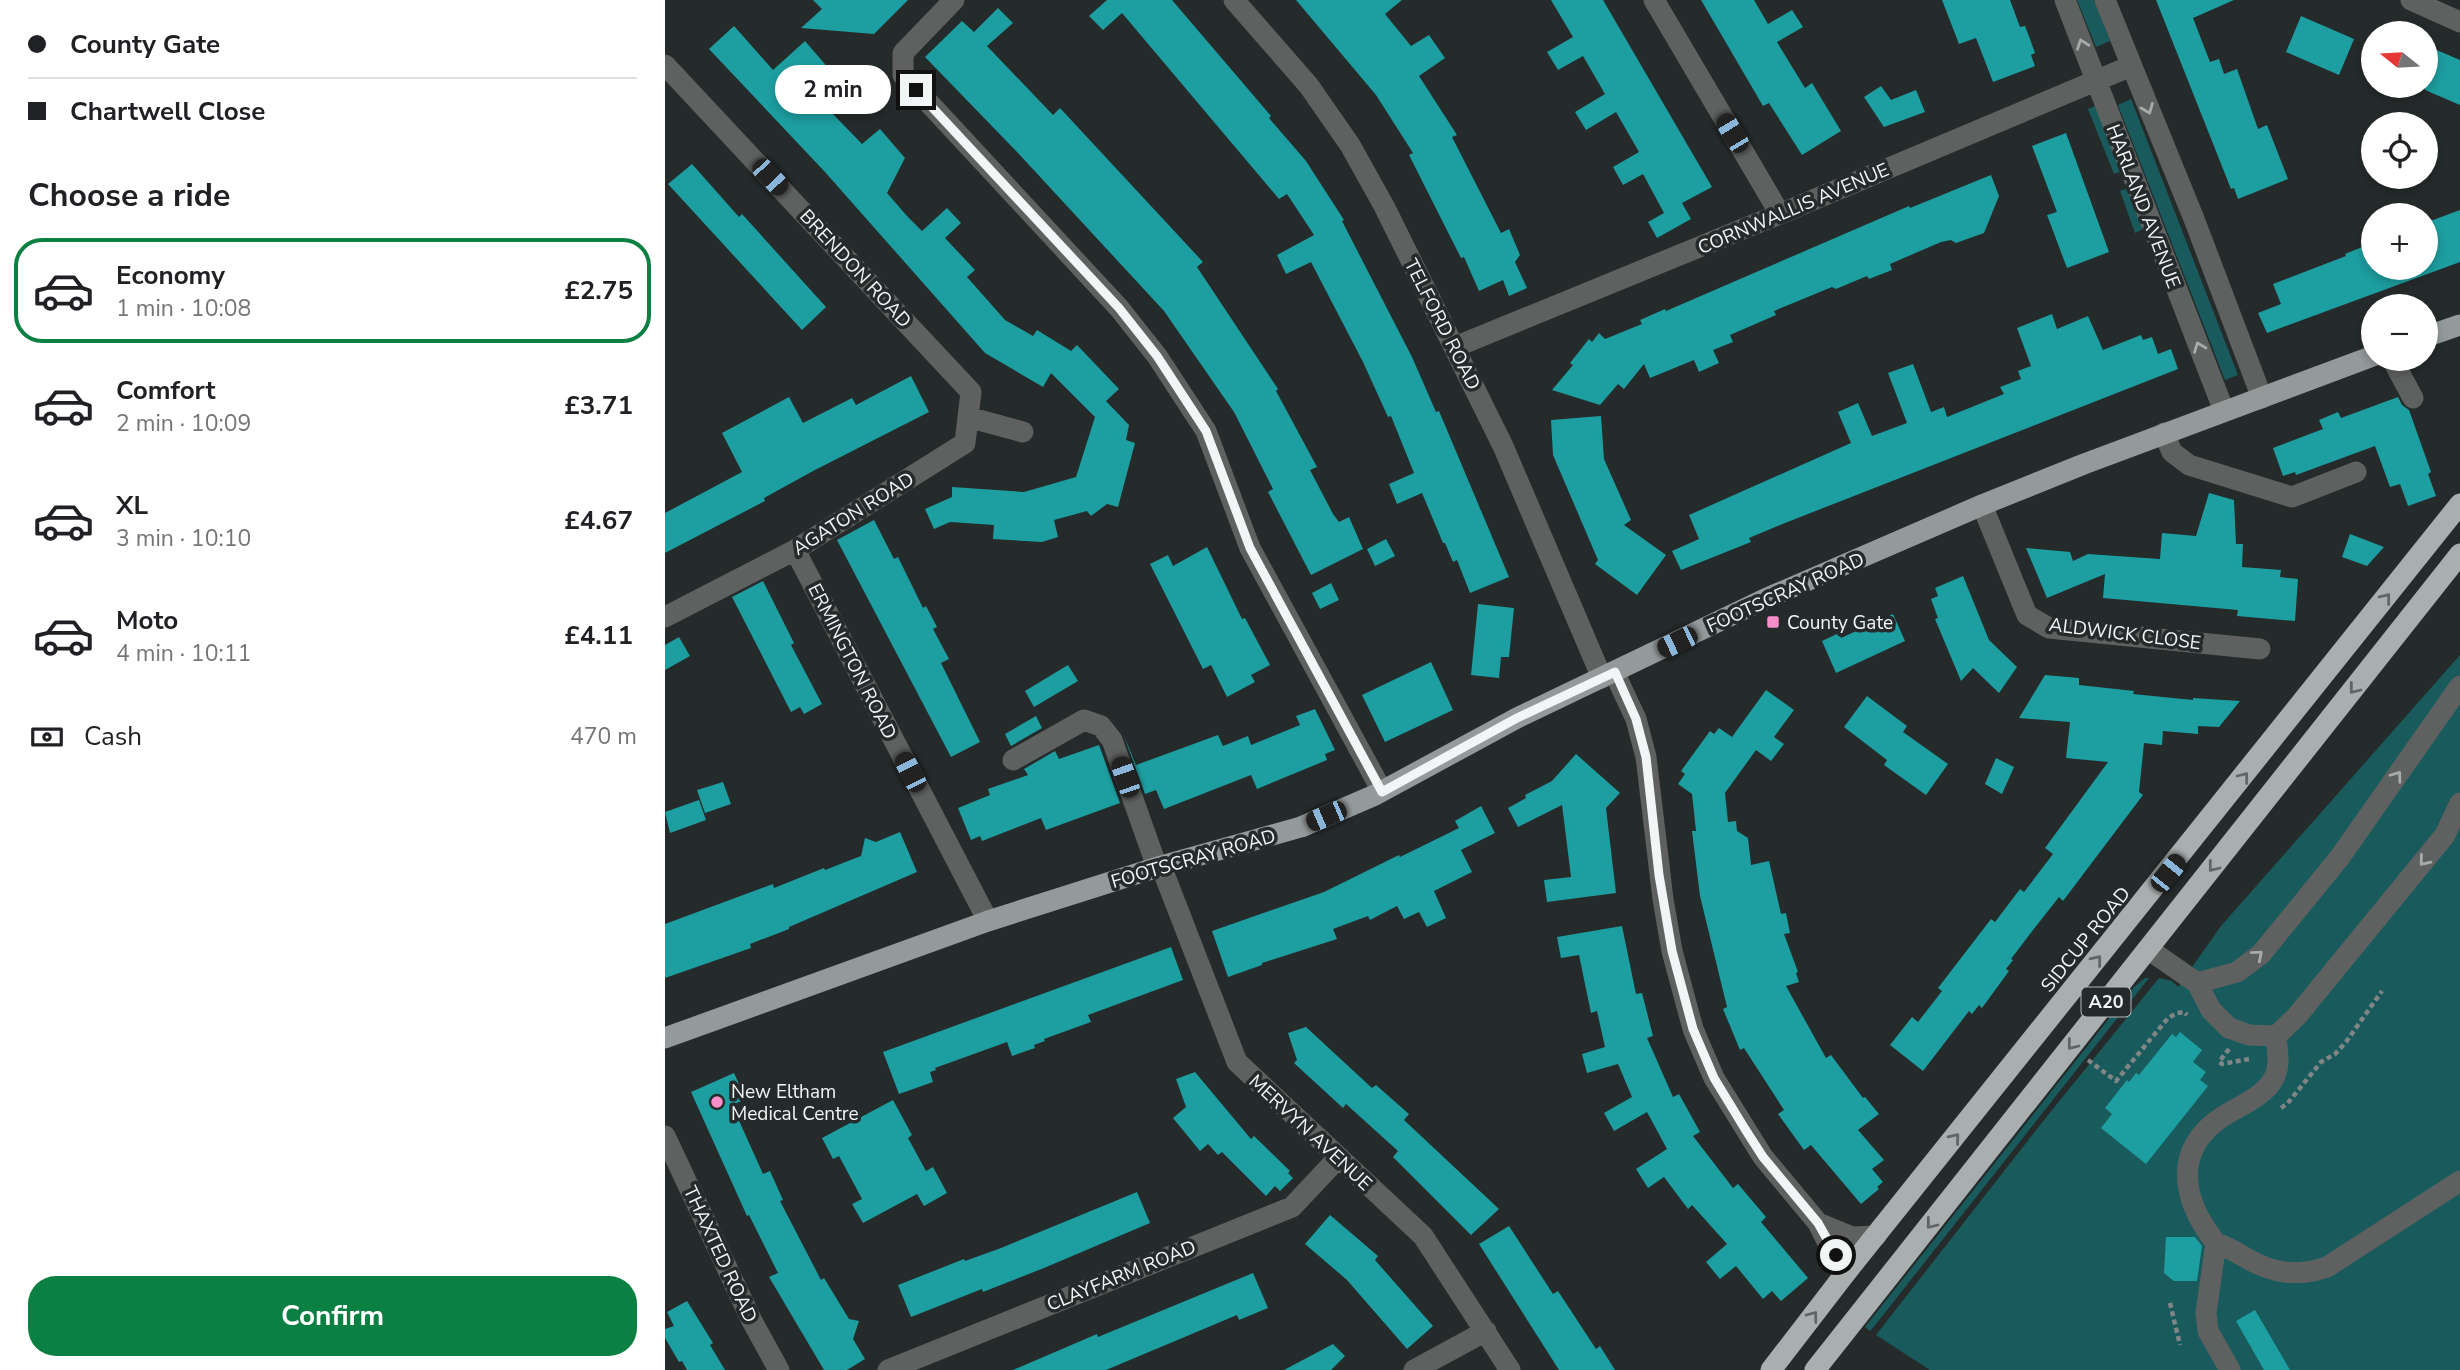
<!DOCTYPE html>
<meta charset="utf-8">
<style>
:root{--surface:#fff;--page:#f2f2f2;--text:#202124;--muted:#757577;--line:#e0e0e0;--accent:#0b8043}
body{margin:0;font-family:"Nunito Sans",sans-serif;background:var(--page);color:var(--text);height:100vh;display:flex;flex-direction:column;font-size:26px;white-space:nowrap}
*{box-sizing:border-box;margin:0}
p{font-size:23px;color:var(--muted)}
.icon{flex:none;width:38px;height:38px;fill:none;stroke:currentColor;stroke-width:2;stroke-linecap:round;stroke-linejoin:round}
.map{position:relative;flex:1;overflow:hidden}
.panel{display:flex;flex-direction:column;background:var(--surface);width:665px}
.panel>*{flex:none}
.hud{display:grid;align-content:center;height:154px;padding:0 28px;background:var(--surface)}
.needle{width:46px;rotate:288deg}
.tools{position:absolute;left:1696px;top:21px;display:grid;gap:14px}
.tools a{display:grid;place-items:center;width:77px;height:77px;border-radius:50%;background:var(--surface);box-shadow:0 4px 10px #0003;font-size:35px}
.end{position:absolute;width:32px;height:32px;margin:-16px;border:9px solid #f2f5f5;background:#111;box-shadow:0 0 0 4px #111}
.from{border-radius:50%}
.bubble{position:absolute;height:49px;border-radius:24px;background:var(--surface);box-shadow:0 4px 10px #0003;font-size:23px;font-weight:700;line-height:49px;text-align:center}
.car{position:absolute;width:21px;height:42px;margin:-21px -10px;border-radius:9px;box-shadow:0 0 5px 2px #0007;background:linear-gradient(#222 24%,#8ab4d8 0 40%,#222 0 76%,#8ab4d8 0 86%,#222 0)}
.hud b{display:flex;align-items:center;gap:24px;height:66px;font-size:26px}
.hud b+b{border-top:2px solid var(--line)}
.hud i{width:18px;height:18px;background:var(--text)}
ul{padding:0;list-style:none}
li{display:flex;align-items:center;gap:21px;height:105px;margin:0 14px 10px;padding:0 14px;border:4px solid transparent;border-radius:28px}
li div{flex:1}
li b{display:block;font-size:26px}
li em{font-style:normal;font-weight:700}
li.selected{border-color:var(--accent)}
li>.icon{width:63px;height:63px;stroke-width:1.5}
h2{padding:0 28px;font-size:32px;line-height:84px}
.pay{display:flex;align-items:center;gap:18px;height:77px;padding:0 28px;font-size:26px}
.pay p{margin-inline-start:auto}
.button{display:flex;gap:14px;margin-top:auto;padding:14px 28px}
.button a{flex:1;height:80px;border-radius:28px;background:var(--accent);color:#fff;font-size:28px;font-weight:700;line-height:80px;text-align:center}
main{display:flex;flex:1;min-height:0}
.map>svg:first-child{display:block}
.green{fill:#195b5c}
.building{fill:#1d9ea0}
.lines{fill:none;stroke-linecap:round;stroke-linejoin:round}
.path{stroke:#808585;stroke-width:4.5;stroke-dasharray:5 3.5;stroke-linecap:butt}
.minor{stroke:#5f6161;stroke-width:21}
.major{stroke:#949999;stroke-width:21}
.highway{stroke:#a9afaf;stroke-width:21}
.oneway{stroke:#a8abab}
.oneway2{stroke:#606666}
.route{stroke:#f2f5f5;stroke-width:9}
.poi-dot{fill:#f98fc9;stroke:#252a2a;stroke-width:2.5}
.labels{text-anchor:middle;stroke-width:7;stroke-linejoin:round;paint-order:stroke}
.shield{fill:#252a2a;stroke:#b4b8b8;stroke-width:2}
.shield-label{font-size:18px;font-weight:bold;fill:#f2f5f5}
.street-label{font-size:19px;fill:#f2f5f5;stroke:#252a2a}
.poi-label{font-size:19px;fill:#f2f5f5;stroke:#252a2a;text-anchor:start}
</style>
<main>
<section class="panel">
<div class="hud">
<b><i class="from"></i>County Gate</b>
<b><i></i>Chartwell Close</b>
</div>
<h2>Choose a ride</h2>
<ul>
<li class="selected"><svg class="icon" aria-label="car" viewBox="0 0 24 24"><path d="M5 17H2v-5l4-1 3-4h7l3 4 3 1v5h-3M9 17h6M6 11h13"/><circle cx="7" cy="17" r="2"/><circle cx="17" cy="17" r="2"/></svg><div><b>Economy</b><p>1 min · 10:08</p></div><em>£2.75</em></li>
<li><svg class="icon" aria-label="car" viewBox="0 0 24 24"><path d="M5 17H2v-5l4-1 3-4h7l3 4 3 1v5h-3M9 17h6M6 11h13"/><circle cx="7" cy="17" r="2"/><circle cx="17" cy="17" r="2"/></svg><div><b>Comfort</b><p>2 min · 10:09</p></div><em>£3.71</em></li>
<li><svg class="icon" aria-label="car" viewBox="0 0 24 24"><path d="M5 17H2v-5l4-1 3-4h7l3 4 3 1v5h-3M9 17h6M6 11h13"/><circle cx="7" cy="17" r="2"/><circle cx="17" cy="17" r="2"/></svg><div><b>XL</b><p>3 min · 10:10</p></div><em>£4.67</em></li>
<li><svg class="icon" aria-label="car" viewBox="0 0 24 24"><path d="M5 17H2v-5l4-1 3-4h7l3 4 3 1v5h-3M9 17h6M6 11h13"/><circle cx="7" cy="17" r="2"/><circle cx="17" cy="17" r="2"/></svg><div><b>Moto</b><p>4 min · 10:11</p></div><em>£4.11</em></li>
</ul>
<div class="pay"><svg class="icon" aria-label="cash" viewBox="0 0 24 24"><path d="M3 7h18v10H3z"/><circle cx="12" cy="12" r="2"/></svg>Cash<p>470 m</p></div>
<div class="button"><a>Confirm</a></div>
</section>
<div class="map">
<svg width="1795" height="1370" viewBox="0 0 1795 1370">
<rect width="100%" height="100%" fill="#252a2a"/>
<path class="green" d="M1412,0H1429L1445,41L1431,47Z
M1466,99L1573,375L1560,380L1453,105Z
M1432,105L1457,171L1449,174L1423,109Z
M1465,187L1481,228L1470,233L1455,191Z
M1795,655V1370H1265L1211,1335L1379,1120L1494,978L1507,981L1513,987L1556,926Z
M1480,978H1484L1211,1324L1205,1331L1200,1327L1469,987Z"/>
<path class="building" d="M148,0H243L209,34L136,28L157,9Z
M442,0H507L606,116L604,118L641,161L679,220L677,221L747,357L771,412L774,411L844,577L805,593L792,560L788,562L780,543H778L757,493L732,504L724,484L749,473L726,416L723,417L698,362L646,262L621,274L612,255L649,235L622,194L614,199L457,13L438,30L424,16Z
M631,0H737L720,14L746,46L764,35L780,58L754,76L792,135L787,137L836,233L844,229L855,255L850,262L862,288L844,296L838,280L814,291L799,257L796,258L744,155L748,153L711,95Z
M886,0H938L1047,187L1017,203L1026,219L992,238L983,222L999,213L978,174L958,185L948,167L974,152L951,112L921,130L910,112L940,94L918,56L893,70L882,52L908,37Z
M1036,0H1089L1103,24L1127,10L1138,27L1112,42L1140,88L1147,83L1176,131L1137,155L1104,103L1098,106Z
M1277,0H1345L1355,27L1360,26L1365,39L1370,53L1366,55L1370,66L1328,82L1311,38L1294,44Z
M1491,0H1569L1528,18L1545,62L1554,59L1559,74L1572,69L1593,129L1602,125L1623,179L1573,199L1569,188L1566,189Z
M333,8L348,23L322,46L388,115L395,108L538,262L532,267L613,389L611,391L652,467L645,470L668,514L674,522L684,517L698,549L646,575L603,492L608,489L569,412L499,311L353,153L260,57L297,21L309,32Z
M1636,16L1689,39L1674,75L1621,52Z
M69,26L108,70L140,41L185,93L165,111L197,144L215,129L240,158L222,193L242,216L257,231L282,208L296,223L280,238L310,270L302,277L340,320L368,336L372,330L406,351L412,345L454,389L441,401L464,425L461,440L470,443L453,507L442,504L426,516L422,511L389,520L393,537L377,542L328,539L329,525L285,522L269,529L260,509L287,497V487L359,492L411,477L430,417L386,373L378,387L320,353L160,172L44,49Z
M1760,45L1795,60V105L1760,90Z
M1216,86L1226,100L1251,90L1260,112L1219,127L1199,97Z
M1401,133L1444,252L1402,268L1382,215L1392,212L1367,146Z
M27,164L74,217L77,214L161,307L137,330L3,184Z
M1326,175L1334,196L1319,233L1291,243L1286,240L1276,242L1225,264L1227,270L1204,279L1202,276L1171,289L1167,287L1109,311L1111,315L1065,335L1068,342L1048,350L1054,363L1034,372L1029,360L985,378L979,364L959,389L953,384L935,405L887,390L908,365L905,363L924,339L927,342L934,333L940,339L977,324L975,320L1000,309L1001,311L1244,206L1245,208Z
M1795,210V262L1602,333L1593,313L1616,304L1608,284L1681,256L1680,254L1702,245L1708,268H1760V223Z
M1387,314L1392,329L1423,316L1438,350L1476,335L1478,340L1487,337L1493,354L1506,349L1513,369L1120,523L1084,538L1086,542L1016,570L1007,551L1034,539L1024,515L1186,443L1173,412L1193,403L1207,436L1242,423L1223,373L1248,364L1266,412L1279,407L1282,417L1339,394L1335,387L1356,379L1353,371L1366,366L1352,328Z
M246,376L264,412L148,471L99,498L100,501L0,553V513L77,472L57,433L124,397L138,423L187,398L191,405Z
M1733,397L1737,405L1744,410L1766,472L1763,474L1771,496L1743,506L1735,484L1725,487L1710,446L1631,475L1630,472L1618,476L1608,448L1658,429L1654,420L1673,412L1676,418Z
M936,416L939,459L966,520L959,525L1001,555L972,595L930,564L933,560L888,455L886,420Z
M1544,493L1569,500L1571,544H1578L1577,567L1616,570L1615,577L1633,579L1630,621L1572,616L1573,610L1438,598L1440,574L1382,598L1361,548L1405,552L1408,561L1423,554L1495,559L1497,533L1531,536Z
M209,520L229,559L233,557L258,608L261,606L272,627L268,629L284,659L276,663L315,742L286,757L172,540Z
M1685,534L1719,547L1702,566L1677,557Z
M721,539L730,556L710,566L702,549Z
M542,547L577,619L580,618L605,665L586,675L590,682L562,697L546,665L538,669L485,564L503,555L508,566Z
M1298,576L1324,640L1352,667L1334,693L1308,668L1296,681L1270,619L1273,618L1266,599L1273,596L1270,588Z
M98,581L129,643L126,645L157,704L139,714L135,707L126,712L67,597Z
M666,583L674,600L655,609L647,593Z
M813,604L849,608L844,657H836L834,678L806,675Z
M1228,614L1240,641L1171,673L1157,641L1174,633L1176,638Z
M14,637L25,656L0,670V645Z
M766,662L788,710L720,742L697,695Z
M403,665L413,681L369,707L360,691Z
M1380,675L1414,678V685L1469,691L1468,694L1528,700V698L1575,701L1554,727L1533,726V734L1498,731L1497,745L1479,743L1474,792L1478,795L1398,901L1394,897L1368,930L1346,959L1348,960L1341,969L1344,971L1317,1008L1314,1005L1307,1014L1304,1011L1258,1071L1225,1045L1247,1017L1253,1022L1277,991L1273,988L1326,919L1330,922L1355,889L1359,892L1388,854L1380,848L1443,762L1401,758L1405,722L1354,718Z
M1101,690L1129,710L1109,737L1119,744L1106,761L1091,750L1060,793L1063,822L1071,821L1072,831L1083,838L1086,865L1104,861L1116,914L1121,913L1125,933L1119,934L1133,972L1131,973L1134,982L1121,986L1161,1058L1166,1055L1198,1098L1200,1097L1214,1114L1193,1130L1219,1160L1207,1169L1218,1182L1212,1187L1214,1189L1196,1204L1146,1145L1139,1150L1113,1114L1119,1110L1079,1048L1075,1050L1058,1009L1062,1007L1035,896L1027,831H1031L1027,794L1013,784L1020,774L1016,771L1045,731L1049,734L1054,728L1067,737Z
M1202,696L1242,726L1238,732L1283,764L1261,795L1219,765L1222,760L1179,727Z
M650,709L670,750L660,754L662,760L592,789L586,775L499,809L491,790L480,794L459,736L471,765L553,735L558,746L583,736L586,745L635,725L631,716Z
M371,716L377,728L346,746L340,734Z
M434,745L455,803L381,830L376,818L317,841L315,836L306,840L293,808L325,795L323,789L363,775L359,769L390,751L394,759Z
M911,754L955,793L941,808L951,893L882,902L879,880L906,877L897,805L853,827L843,808L861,798L860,795L887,781Z
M1331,758L1349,767L1337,794L1320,784Z
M58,782L66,804L40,813L32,790Z
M34,800L41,820L5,833L0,812Z
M816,806L830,833L796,850L807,872L769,891L781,918L762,927L754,912L739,919L732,906L705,920L703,916L668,929L672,939L597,963V965L563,977L547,931L659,892L734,855L735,857L794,828L790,821Z
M235,832L252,872L124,927V929L85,944L86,948L0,978V924L108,884L109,888L159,868L160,870L196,856L200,838L211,842Z
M957,926L971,994L977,993L988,1036L982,1038L1008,1097L1014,1094L1035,1132L1028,1136L1068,1188L1073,1184L1101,1217L1096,1222L1143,1278L1116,1301L1107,1291L1098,1299L1071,1266L1055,1279L1041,1262L1062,1244L1027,1205L1023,1209L999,1177L983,1188L971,1169L1002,1149L982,1112L949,1131L939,1113L967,1097L953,1064L922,1073L917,1054L940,1047L932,1011L926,1013L914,955L896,958L892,937Z
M506,947L518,980L423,1015L426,1022L379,1039L380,1041L369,1045L370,1048L347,1056L342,1042L270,1068L271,1070L265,1072L268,1082L234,1094L218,1052Z
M641,1027L707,1088L711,1085L744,1114L739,1120L834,1209L806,1235L728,1157L733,1151L681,1104L678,1108L629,1063L632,1060L623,1033Z
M1515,1032L1537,1050L1528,1062L1541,1072L1535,1080L1543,1086L1481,1164L1436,1128L1447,1114L1440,1108L1462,1080L1464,1082L1471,1073L1474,1075L1507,1034L1511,1037Z
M530,1072L586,1139L589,1136L625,1171L623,1173L628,1178L615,1191L610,1186L601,1196L557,1152L553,1155L543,1144L535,1151L508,1118L521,1107L511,1079Z
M69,1073L81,1099L67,1105L98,1174L105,1171L118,1200L115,1201L156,1280L159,1278L184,1319L194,1321L188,1339L200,1359L182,1370H159L104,1277L113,1273L84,1215L82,1216L26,1092Z
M228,1100L247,1135L243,1138L261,1171L268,1167L282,1193L259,1206L252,1194L198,1223L187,1204L197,1199L174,1156L168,1159L157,1138Z
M472,1192L485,1223L379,1268L318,1292L317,1289L246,1317L233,1285L299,1259L300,1261L336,1248Z
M665,1215L713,1256L710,1260L768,1326L742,1349L682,1280L640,1244Z
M844,1226L888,1294L893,1291L931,1349L935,1346L950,1370H894L814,1244Z
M1501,1237H1530L1537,1246L1532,1281H1509L1499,1273Z
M588,1273L603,1308L574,1320L572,1315L441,1370H348L432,1334L433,1337Z
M22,1301L48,1343L45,1345L60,1370H22L17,1361L14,1362L0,1338V1329L9,1326L2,1312Z
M1590,1310L1625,1370H1599L1571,1321Z
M668,1344L680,1356L666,1370H619Z"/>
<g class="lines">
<path class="path" d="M1564,1049L1554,1062L1557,1064L1584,1059
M1423,1060L1451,1081L1503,1018L1512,1013L1519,1012L1522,1015
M1616,1108L1622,1104L1656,1062L1670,1054L1681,1042L1717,991
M1505,1303L1515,1345"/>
<path class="minor" d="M289,0L238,53V75L454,308L492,356L541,431L585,548L717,791
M569,0L644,86L685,145L719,206L838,446L937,678
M989,0L1115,214
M1400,0L1559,411
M1440,0L1529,219L1597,398
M1746,0L1795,22
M0,65L306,392L300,443L130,550L0,617
M790,347L1122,211L1466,66
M1727,359L1748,398
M303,417L358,432
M1499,433L1507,452L1524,465L1627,497L1691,472
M1317,505L1362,615L1384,628L1595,649
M130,550L323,921
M949,672L971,719L981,757L998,899L1007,951L1028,1029L1049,1078L1098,1157L1153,1223L1179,1275
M348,760L419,720L436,726L447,740L492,867
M496,866L572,1062L758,1236L845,1370
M1483,949L1532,983L1546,1010L1564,1028L1584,1035L1611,1036L1632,1016L1780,835L1795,803
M1532,983L1572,972L1596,954L1675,857L1795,686
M0,1136L87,1321L114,1370
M1153,1223L1187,1237L1211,1236
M1551,1243C1563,1247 1571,1252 1581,1258C1609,1274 1633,1277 1662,1267L1795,1181
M223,1370L627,1207L674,1157
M749,1370L821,1331
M1565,1370L1543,1331L1541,1313L1551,1243C1518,1202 1506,1151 1557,1117C1574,1106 1599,1097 1609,1078C1616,1065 1612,1050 1611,1036"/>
<path class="major" d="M1760,337L1795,325
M0,1038L323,921L496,866L636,827L710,795L852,718L1100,599L1317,505L1419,464L1708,356"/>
<path class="highway" d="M1106,1370L1179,1275L1795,504
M1150,1370L1795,554"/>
</g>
<defs><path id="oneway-chevron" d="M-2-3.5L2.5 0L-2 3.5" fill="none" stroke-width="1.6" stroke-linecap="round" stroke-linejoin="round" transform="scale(1.75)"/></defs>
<g class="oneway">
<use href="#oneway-chevron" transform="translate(1417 44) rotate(-110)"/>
<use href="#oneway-chevron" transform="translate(1483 109) rotate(68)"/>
<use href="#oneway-chevron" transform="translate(1534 347) rotate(-111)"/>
<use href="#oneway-chevron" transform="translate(1732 776) rotate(-54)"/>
<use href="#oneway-chevron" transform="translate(1759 861) rotate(129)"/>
<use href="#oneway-chevron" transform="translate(1593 955) rotate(-41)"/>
</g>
<g class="oneway2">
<use href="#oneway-chevron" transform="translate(1721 598) rotate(-52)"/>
<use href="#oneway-chevron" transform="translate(1689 689) rotate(128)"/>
<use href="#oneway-chevron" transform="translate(1579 777) rotate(-52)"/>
<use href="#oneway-chevron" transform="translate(1548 867) rotate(128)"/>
<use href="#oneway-chevron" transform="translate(1432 960) rotate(-51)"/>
<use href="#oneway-chevron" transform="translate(1407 1045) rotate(128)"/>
<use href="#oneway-chevron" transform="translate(1290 1138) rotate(-51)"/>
<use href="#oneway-chevron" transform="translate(1266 1224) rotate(128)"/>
<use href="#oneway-chevron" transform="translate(1148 1316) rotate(-53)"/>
</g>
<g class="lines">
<path class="route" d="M251,90L454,308L492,356L541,431L585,548L717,792L852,718L950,672L971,719L981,757L994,875L1007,951L1028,1029L1049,1078L1080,1129L1098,1157L1153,1223L1171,1255"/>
</g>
<g class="poi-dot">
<rect x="1101" y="615" width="14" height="14" rx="3.5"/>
<circle cx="52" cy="1102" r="7"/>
</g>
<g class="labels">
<rect class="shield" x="1416.5" y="987.5" width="49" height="29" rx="5"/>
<g class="shield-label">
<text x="1441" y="1008">A20</text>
</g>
<g class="street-label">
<text transform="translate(1479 206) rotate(69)" y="7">HARLAND AVENUE</text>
<text transform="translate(1128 208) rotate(-23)" y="7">CORNWALLIS AVENUE</text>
<text transform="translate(191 268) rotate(47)" y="7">BRENDON ROAD</text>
<text transform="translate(778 324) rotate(63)" y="7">TELFORD ROAD</text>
<text transform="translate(188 513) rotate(-32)" y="7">AGATON ROAD</text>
<text transform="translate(1120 592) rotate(-24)" y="7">FOOTSCRAY ROAD</text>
<text transform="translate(1460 633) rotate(7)" y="7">ALDWICK CLOSE</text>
<text transform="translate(188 661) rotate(63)" y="7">ERMINGTON ROAD</text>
<text transform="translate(528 858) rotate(-16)" y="7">FOOTSCRAY ROAD</text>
<text transform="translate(1420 939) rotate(-51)" y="7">SIDCUP ROAD</text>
<text transform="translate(646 1132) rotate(43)" y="7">MERVYN AVENUE</text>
<text transform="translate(56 1254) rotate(65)" y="7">THAXTED ROAD</text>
<text transform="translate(456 1275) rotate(-22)" y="7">CLAYFARM ROAD</text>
</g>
<g class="poi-label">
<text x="1122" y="629">County Gate</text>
<text x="66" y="1098">New Eltham<tspan x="66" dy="22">Medical Centre</tspan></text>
</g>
</g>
</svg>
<div class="tools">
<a><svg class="needle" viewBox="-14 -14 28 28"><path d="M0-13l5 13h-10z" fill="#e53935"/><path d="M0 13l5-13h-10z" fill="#757577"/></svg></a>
<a><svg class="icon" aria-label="locate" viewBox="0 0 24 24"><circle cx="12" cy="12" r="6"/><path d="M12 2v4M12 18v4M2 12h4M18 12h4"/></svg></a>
<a>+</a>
<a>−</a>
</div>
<i class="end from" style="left:1171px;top:1255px"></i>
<i class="end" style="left:251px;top:90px"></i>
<div class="bubble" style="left:110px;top:65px;width:116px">2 min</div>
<i class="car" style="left:1067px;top:133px;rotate:329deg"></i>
<i class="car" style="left:105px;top:177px;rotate:137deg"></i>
<i class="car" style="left:1012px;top:642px;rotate:244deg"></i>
<i class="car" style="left:245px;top:772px;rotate:333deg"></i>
<i class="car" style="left:460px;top:777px;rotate:341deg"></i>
<i class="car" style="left:661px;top:816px;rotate:247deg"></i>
<i class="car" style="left:1503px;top:873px;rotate:39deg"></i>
</div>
</main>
